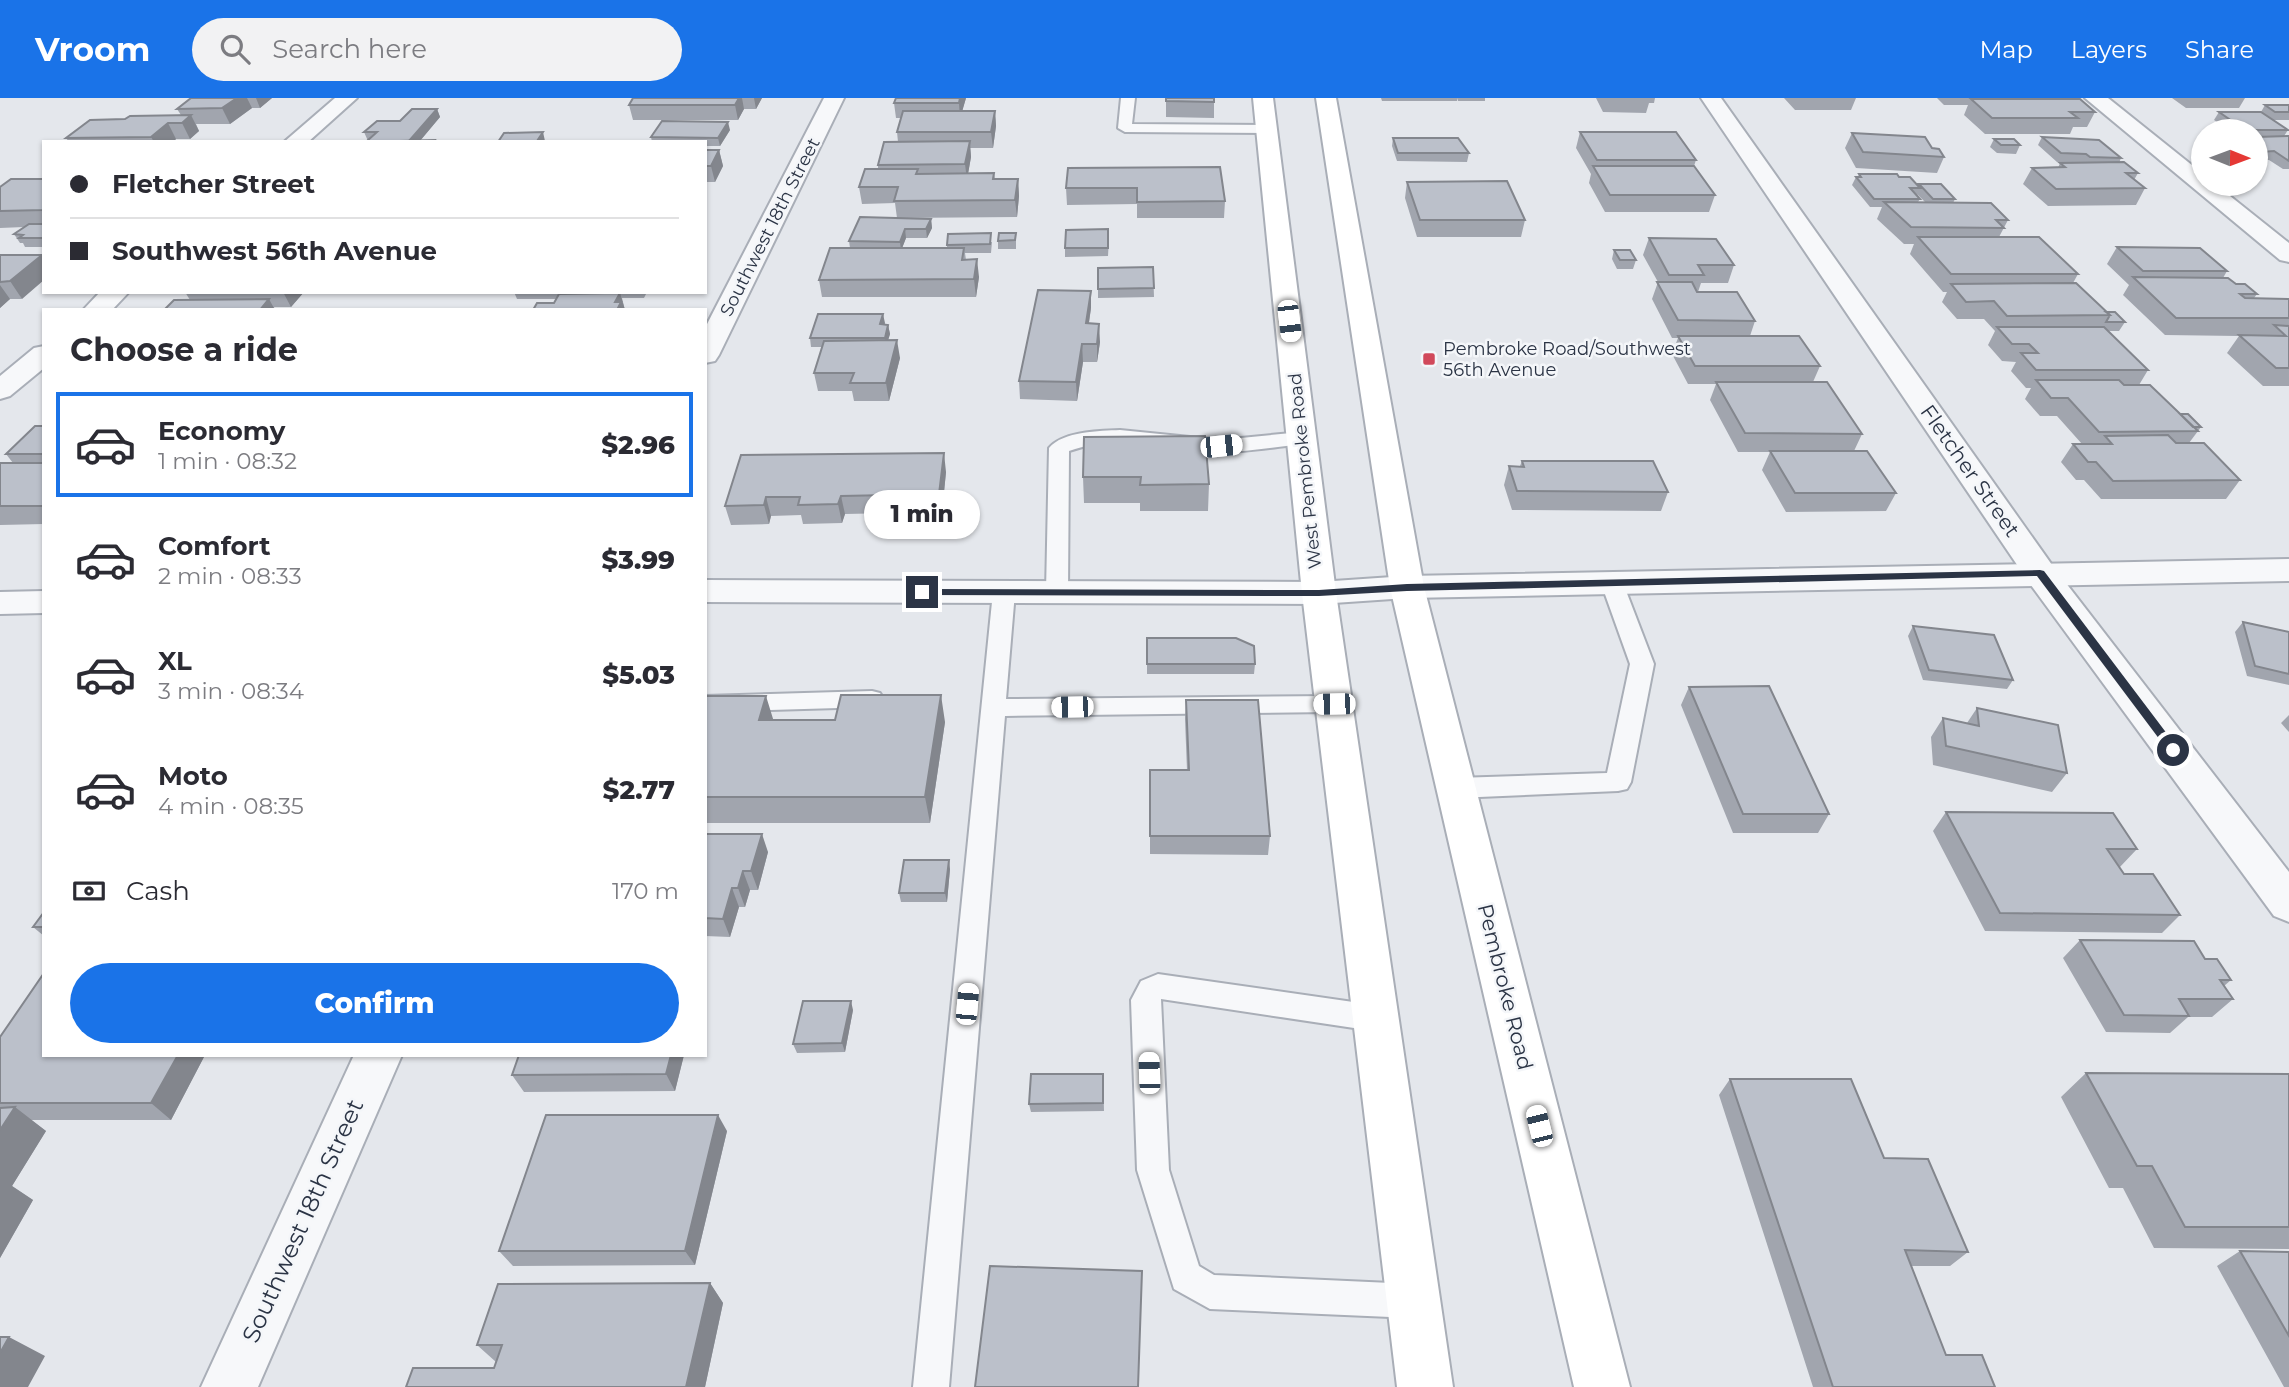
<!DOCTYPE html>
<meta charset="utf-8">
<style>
:root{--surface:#fff;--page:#f2f2f3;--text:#2b2b33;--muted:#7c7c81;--line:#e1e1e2;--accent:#1a73e8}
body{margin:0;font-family:Montserrat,sans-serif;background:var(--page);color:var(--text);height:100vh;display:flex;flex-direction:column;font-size:26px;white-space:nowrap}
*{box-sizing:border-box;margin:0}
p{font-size:23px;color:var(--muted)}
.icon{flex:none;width:38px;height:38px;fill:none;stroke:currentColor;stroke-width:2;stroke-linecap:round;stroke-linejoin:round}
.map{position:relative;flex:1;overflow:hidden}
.details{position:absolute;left:42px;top:210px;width:665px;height:749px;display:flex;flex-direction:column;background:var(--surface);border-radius:0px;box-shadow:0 2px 5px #0004}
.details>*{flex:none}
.hud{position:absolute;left:42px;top:42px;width:665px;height:154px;border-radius:0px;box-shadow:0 2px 5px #0004;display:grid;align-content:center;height:154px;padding:0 28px;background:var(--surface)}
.needle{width:46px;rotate:91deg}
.tools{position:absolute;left:2191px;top:21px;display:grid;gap:14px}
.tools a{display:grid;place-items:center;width:77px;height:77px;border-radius:50%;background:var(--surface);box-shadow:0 2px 5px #0004;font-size:35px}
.end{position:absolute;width:32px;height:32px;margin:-16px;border:9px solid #2b3445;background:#fff;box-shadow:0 0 0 4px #fff}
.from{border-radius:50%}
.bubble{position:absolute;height:49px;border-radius:24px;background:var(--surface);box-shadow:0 2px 5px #0004;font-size:23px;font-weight:800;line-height:49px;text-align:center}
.car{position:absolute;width:21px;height:42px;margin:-21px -10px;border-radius:9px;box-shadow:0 0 5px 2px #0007;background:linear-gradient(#fff 24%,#345 0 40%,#fff 0 76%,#345 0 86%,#fff 0)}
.hud b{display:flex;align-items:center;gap:24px;height:66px;font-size:26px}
.hud b+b{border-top:2px solid var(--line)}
.hud i{width:18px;height:18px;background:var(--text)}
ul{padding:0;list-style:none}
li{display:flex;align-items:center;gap:21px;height:105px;margin:0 14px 10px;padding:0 14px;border:4px solid transparent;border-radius:0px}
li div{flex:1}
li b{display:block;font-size:26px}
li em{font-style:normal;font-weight:800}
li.active{border-color:var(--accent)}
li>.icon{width:63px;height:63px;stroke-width:1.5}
h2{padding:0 28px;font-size:32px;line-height:84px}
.pay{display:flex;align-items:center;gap:18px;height:77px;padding:0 28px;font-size:26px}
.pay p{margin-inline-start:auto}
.cta{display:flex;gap:14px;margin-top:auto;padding:14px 28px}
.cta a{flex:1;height:80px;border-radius:42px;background:var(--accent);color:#fff;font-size:28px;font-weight:800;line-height:80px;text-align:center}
header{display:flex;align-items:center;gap:42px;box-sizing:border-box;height:98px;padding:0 35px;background:var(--accent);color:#fff}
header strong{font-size:33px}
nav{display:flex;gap:38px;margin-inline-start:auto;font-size:24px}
.search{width:490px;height:63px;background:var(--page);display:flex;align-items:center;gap:18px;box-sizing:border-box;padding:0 24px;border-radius:38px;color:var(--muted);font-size:26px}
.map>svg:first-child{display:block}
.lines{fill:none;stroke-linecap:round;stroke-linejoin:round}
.service-casing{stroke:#a9aeb7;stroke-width:4}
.minor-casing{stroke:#a9aeb7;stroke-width:4}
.tertiary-casing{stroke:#a9aeb7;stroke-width:4}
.secondary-casing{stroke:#a9aeb7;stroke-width:4}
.service{fill:#f7f8fa;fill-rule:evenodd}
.minor{fill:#f7f8fa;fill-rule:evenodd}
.tertiary{fill:#f7f8fa;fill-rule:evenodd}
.secondary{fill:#fff;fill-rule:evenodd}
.wall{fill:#a1a5ae;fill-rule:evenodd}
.shaded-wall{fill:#83868d}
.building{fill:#bbc0ca;stroke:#83868d;stroke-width:2}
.route{fill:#2b3445}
.poi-dot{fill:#d1495b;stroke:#f4f6f9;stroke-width:2.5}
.labels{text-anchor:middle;stroke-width:5;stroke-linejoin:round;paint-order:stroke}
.far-street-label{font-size:18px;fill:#2b3445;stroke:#f4f6f9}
.far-poi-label{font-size:18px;fill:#2b3445;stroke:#f4f6f9;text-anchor:start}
.street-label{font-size:21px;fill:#2b3445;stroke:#f4f6f9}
.near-street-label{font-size:24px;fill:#2b3445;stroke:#f4f6f9}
</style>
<header>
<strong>Vroom</strong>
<div class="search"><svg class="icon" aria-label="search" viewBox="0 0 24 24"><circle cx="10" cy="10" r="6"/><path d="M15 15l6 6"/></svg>Search here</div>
<nav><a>Map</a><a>Layers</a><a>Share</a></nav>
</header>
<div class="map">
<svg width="2289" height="1289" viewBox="0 0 2289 1289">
<rect width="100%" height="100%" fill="#e4e7ec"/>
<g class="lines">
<g class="service-casing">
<path id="service" d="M1121,0H1135L1132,26L1267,27L1274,31L1267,35L1125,34L1118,30Z
M1120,332L1220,342L1302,334L1312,340L1302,346C1275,349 1248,354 1220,354C1168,353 1119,335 1069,353L1068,494L1065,499H1049L1046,494L1049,350C1063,333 1100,333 1120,332Z
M1612,478L1620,480L1623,485L1654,566L1631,684L1627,691L1618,693L1456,700L1447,697L1443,690L1447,683L1456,680L1607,675L1630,566L1601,485L1604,480Z
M1004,487L1012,489L1015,494L1006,601L1333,598L1341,600L1345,606L1341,612L1333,614L1005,618L949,1289H913L993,494L996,489Z
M872,593L880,595L884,601L880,607L872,609L705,614V598Z
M1158,876L1374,907L1384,911L1389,920L1384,929L1374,933L1161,901L1169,1072L1199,1168L1214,1177L1413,1186L1425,1191L1430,1203L1425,1215L1413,1220L1210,1211L1174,1191L1137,1072L1131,902L1141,883Z"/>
</g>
<g class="minor-casing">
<path id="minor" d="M335,0H357L308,44H284Z
M824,0H844L719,257L715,263L705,265V230Z
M1701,0H1721L2052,467L2289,774V824L2274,818L2028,483Z
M2085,0H2108L2203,76V86H2215L2289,145V164L2280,162Z
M100,194H129L112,212H83Z
M44,248V270L10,298L0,301V278L34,250Z
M354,957H402L258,1289H201Z"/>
</g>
<g class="tertiary-casing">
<path id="tertiary" d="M2289,461V483L1407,500L1319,506L705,504V482L1319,484L1407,478Z
M44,493V515L0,516V494Z"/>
</g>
<g class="secondary-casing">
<path id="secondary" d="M1253,0H1273L1336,495L1453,1289H1397L1302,495Z
M1316,0H1336L1424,489L1630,1289H1574L1390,489Z"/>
</g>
<use href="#service" class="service"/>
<use href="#minor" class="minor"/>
<use href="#tertiary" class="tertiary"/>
<use href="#secondary" class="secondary"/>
</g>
<path class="wall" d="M191,0H272L260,10H252L230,26H196L199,33L190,41H176L173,44H69L66,40L125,21L181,17L177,11Z
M633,0H762L756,11H744L738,22H633L629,7Z
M966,0L962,13H995L996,28L993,50H970L971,59L968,75H994L995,81H1018L1019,98L1017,119L897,120L895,105L862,106L859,89L878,71V67L898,44L897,34L901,20H896L894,5Z
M1166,0H1214V20L1166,19Z
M1381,0H1485V3H1458L1457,0V3H1382Z
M1596,0H1655L1654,5H1649L1646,15L1603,14Z
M1784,0H1856L1851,12H1795Z
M1937,0H2047V1L2095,14L2087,29H2073L2070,36H1985L1964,17L1968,7H1944Z
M2172,0H2245L2239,10H2186Z
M2265,7H2289V22H2273L2288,32L2284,38H2289V71H2283L2269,62H2256V33H2231L2214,22L2219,14H2261Z
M437,11L440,19L420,43L367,44L368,43L364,34Z
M730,32L720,48H705V44H652L651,39Z
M1580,34L1696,62L1694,68L1715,97L1709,114H1605L1589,85L1591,76L1576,50Z
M1852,35L1932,50L1944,59L1937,75L1856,70L1845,50Z
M2042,39L2121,60L2119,65L2138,75L2134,82L2145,90L2136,107L2048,108L2023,86L2032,70H2058L2060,65H2083L2081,64H2057L2038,47Z
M1393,40L1469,55L1467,64L1397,63L1392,48Z
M1994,41L2020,47L2016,56L1997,55L1990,49Z
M705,52H719L723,68L715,84H705Z
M1068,70L1225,103L1224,120H1137V106L1067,107L1066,90Z
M1859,76L1899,79L1918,88L1919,86L1955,101L1953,105L2008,122L1999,139L2078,176L2073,185L2106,214L2125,224L2119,233H2108L2148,272L2139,287L2180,316L2201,329L2189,345L2240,382L2226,401H2101L2084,382H2076L2061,364L2073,346H2082L2057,318H2040L2025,301L2031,290H2026L2011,273L2016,264L2002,263L1988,247L1995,233L1984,221H1957L1942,204L1947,194H1943L1910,156L1914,146H1904L1877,121L1882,109H1870L1852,87L1856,79H1858ZM1917,96L1925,104H1918L1920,101Z
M44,81V149H25L23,145H20L14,136L24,129L0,130V89Z
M1407,84L1525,122L1521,139H1417L1405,100Z
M931,121L932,130L927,140H906L902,150H947V147L992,144L991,155H965L966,162L979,179L976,199H822L819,182L850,150L849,143Z
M1016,135V151H998V143Z
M1109,140L1108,158L1065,159V150Z
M1649,140L1734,167L1728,185H1701L1698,194L1755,223L1750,238L1820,268L1813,284L1862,336L1854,353L1896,395L1886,413L1786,414L1762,372L1770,354H1738L1710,302L1716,286H1688L1672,256L1678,240H1672L1652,201L1658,184L1643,157Z
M2117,149L2227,173L2223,180L2257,196L2254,200L2289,201V288H2263L2227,255L2239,238L2165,237L2123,197L2129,187L2107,166Z
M1614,152L1636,162L1633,171H1617L1612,161Z
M0,157L22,201H10L0,210Z
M1153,169L1154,199L1098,200V170Z
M185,194H304L291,209H274L275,212H164L190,202Z
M514,194H647L644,200H622L625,212H533L554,205L556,201H517Z
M1091,210L1089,225L1100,244L1097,264H1083L1077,303L1020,301L1019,283Z
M883,216L884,227H888L890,236L888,242L900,260L889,303H854L852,293H818L814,275L822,249H811L810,240Z
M44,328V426L0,427V365H13L6,356Z
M1084,339L1209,386L1208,413H1140V405H1084L1083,379Z
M741,357L946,374L942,414L845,416L842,425L803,426L801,417L771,418L769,426L731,427L725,408Z
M1522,363L1668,394L1661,413L1512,412L1504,387L1509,368H1520Z
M2243,524L2289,534V587L2247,578L2235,534Z
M1913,528L2013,582L2007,591L1923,582L1908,538Z
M1147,540L1255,566L1254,576H1147Z
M1689,589L1829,716L1818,735H1733L1681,607Z
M705,598L773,622L945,624L930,725H705Z
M1186,602L1270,738L1268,757L1150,756V672H1187L1185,621Z
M1977,610L2067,675L2052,694L1933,667L1931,639L1943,620L1967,625Z
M2289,617V634L2281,625Z
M1946,714L2137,751L2119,770L2124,776L2180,817L2162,835L1985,833L1933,733Z
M705,736L768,754L758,792H750L745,809H739L730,839L705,838Z
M950,771L947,804H901L899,795Z
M44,814V838L33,829Z
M2080,842L2205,861L2231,882L2224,888L2233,901L2212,919H2188L2170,935L2106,934L2063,860Z
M853,912L845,954L797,955L793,946Z
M0,939L44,957H205L171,1022H31L46,1033L12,1088L33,1102L0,1160Z
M684,957L675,993L524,994L512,977Z
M2086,975L2289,976V1151L2154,1150L2123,1090H2109L2061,999Z
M1103,976L1104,1013L1031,1014L1029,1006Z
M1730,981L1884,1060L1968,1154L1950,1168H1911L1946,1257L1995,1289H1813L1719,997Z
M727,1033L695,1167L513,1168L499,1153Z
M2240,1153L2289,1154V1289H2284L2217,1168Z
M710,1185L723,1205L705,1289H406L494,1270L496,1264L477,1247Z"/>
<path class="shaded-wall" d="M237,0H247L252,10L230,26L222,10Z
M256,0H272L260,10Z
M739,0H742L744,11L738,22L735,7Z
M754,0H762L756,11Z
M960,0H966L960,21L959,5Z
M437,11L440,19L419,44H409Z
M995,13L996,28L993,50L991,34Z
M191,17L199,33L190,41L182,25Z
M728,24L730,32L720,48L718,40Z
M168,25L176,41L173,44H154L151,39Z
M543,34L545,43V44H537Z
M970,43L971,59L967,82L965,66Z
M719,52L723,68L715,84L711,68Z
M1018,81L1019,98L1017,119L1015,102Z
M931,121L932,130L927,140L926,131Z
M905,131L906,140L901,153L900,144Z
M42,157L44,160V182L22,201L10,183Z
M977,161L979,179L976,199L974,181Z
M0,187L10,201L0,210Z
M1091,193V210L1086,243V225Z
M283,194H304L291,209Z
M620,195L625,212H617L615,204Z
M269,201L275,212H260Z
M883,216L885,225L882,236L880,226Z
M1099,226L1100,244L1097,264V246Z
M888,227L890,236L886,249L885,240Z
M897,242L900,260L889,303L886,285Z
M1082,246L1083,264L1077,303L1076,284Z
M944,355L946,374L942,414L939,396Z
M841,398L845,416L842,425L838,406Z
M766,399L771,418L769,426L764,407Z
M941,597L945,624L930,725L925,699Z
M766,598L774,624L759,622Z
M762,736L768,754L758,792L751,773Z
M949,762L950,771L947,804L945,795Z
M743,773L750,792L745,809L738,790Z
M732,790L739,809L730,839L723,821Z
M851,903L853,912L845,954L842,945Z
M178,957H205L171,1022L151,1005Z
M671,957H684L675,993L666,976Z
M15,1009L46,1033L12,1088L33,1102L0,1160V1032Z
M718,1017L727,1033L695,1167L685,1153Z
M710,1185L723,1205L705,1289H686Z
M9,1239L45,1258L28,1289H0V1255Z"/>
<path class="building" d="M191,0H237L222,10L177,11Z
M633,0H739L735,7H629Z
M896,0H960L959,5H894Z
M1166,0H1214V4L1166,3Z
M1971,1H2080L2095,14H2070L2078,20H1992Z
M2265,7H2289V14H2275Z
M412,11H437L409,43H367L377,34H364L377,23H400Z
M903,13H995L991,34H897Z
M2219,14H2261L2288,32H2245Z
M191,17L182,25H168L151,39L66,40L90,22L125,21L130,18Z
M662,23L728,24L718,40L651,39Z
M543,34L537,43L498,44L504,35Z
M1580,34H1676L1696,62H1597Z
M1852,35L1925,39L1932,50L1939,51L1944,59L1863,54Z
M2289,38V63L2274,53L2261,54L2256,50V39Z
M2042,39L2099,42L2121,60L2090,59L2086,56L2061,55Z
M1393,40H1458L1469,55H1398Z
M1994,41H2014L2020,47H2001Z
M435,42L434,44H361Z
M970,43L965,66L878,67L884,44Z
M705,52H719L711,68H705Z
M2124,64L2138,75H2126L2145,90L2056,91L2032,70L2065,69L2060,65Z
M1593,68H1694L1715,97H1610Z
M1220,69L1225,103L1137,104V90H1066L1068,70Z
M865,71H918L916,76L994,75L993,81H1018L1015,102L894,103L898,89H859Z
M1859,76H1897L1899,79H1910L1920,90H1910L1920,101H1874L1856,79H1861Z
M11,81H44V112L0,113V89Z
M1507,83L1525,122H1420L1407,84Z
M1919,86H1941L1955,101H1933Z
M1884,104L1991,105L2008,122H1996L2004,130L1911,129Z
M860,119L931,121L926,131H905L900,144L849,143Z
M29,126H44V140H19L23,137L14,136Z
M1108,131V150H1065L1066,132Z
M991,135L990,146L947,147L948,136Z
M999,135H1016L1015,142L998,143Z
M1918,139H2039L2078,176H1951Z
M1649,140L1716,141L1734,167H1698L1704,177H1669Z
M2117,149L2200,150L2227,173H2143Z
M830,150H964L962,162L977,161L974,181L819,182Z
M1614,152H1630L1636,162H1620Z
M0,157H42L10,183L0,184Z
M1153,169L1154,190L1098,191V170Z
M2133,179L2228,180L2236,186H2245L2257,196H2240L2245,200L2289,201V220H2176Z
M1657,184H1692L1697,194H1737L1755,223L1678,222Z
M2076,185L2110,217L2007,218L1994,203L1966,204L1951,186Z
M1038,192L1091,193L1086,225L1099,226L1097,246H1082L1076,284L1019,283Z
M620,195L615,204H621L617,212H533L537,205H554L559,196Z
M269,201L260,212H164L174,202Z
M2106,214H2115L2125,224H2106L2110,217Z
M818,216H883L880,226L888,227L885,240H810Z
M2274,227L2289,228V270H2276L2239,237L2286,238Z
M1997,229H2104L2148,272H2036L2021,255H2038L2029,246H2012Z
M1678,238H1799L1820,268H1695Z
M897,242L886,285H850L854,275H814L824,243Z
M2036,282H2119L2124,287H2150L2198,333L2099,334L2068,300H2051Z
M1716,284H1827L1862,336L1745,335Z
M2180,316H2188L2201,329H2193Z
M35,328H44V356H6Z
M2168,337L2176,345H2204L2240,382L2113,383L2096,364H2088L2073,346H2112L2105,338Z
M1205,338L1209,386L1140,387L1141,379H1083L1084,339Z
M1770,353H1867L1896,395H1795Z
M944,355L939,396L841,398L838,406L798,407L800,399H766L764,407L725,408L741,357Z
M1522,363H1653L1668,394L1517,393L1509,368L1524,369Z
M0,365H44V408H0Z
M2243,524L2289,534V576L2255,568Z
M1913,528L1994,537L2013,582L1929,572Z
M1147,540H1236L1254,548L1255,566H1147Z
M1769,588L1829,716H1743L1689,589Z
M841,597H941L925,699H705V598H766L759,622H835Z
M1186,602H1258L1270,738H1150V672H1189Z
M1977,610L2058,627L2067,675L1946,648L1943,620L1979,628Z
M1946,714L2113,715L2137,751H2107L2124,776H2153L2180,817L2000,815Z
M705,736H762L751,773H743L738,790H732L723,821L705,820Z
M904,762H949L945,795H899Z
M44,814V829H33Z
M2080,842L2194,843L2205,861H2217L2231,882H2220L2233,901H2179L2189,918L2124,917Z
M44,875V957H178L151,1005H0V939Z
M803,903H851L842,945L793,946Z
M519,957H671L666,976L512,977Z
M2086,975L2289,976V1129H2185L2152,1068H2137Z
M1031,976H1103V1005L1029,1006Z
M1730,981H1851L1884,1060L1928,1061L1968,1154L1905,1152L1946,1257H1982L1995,1289H1833Z
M15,1009L0,1032V1010Z
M546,1017H718L685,1153H499Z
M2240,1153L2289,1154V1238Z
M990,1168L1142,1173L1138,1289H975Z
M710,1185L686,1289H406L413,1270H494L502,1247H477L498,1186Z
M0,1239H9L0,1255Z"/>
<path class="route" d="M2040,472L2044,473L2177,649V654H2169L2037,478L1407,493L1319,498L922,497L917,494L922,491L1319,492L1407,486Z"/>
<rect class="poi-dot" x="1422" y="254" width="14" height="14" rx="3.5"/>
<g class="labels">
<g class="far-street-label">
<text transform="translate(770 129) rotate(-63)" y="6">Southwest 18th Street</text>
<text transform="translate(1305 373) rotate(-96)" y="6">West Pembroke Road</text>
</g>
<g class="far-poi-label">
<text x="1443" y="257">Pembroke Road/Southwest<tspan x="1443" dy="21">56th Avenue</tspan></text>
</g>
<g class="street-label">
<text transform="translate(1970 373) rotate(55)" y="7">Fletcher Street</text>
<text transform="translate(1505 889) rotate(76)" y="7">Pembroke Road</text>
</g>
<g class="near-street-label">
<text transform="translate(303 1123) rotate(-66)" y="8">Southwest 18th Street</text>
</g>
</g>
</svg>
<div class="tools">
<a><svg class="needle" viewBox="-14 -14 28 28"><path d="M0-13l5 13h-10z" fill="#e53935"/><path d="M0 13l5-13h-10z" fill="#7c7c81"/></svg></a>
</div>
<i class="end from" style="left:2173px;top:652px"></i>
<i class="end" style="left:922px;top:494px"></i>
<div class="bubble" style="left:864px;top:392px;width:116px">1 min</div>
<i class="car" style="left:1289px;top:223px;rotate:173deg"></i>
<i class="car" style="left:1221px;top:348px;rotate:84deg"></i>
<i class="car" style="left:1334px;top:606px;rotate:269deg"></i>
<i class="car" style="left:1072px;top:609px;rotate:269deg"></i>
<i class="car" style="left:967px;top:906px;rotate:5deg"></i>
<i class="car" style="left:1149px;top:975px;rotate:358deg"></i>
<i class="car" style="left:1539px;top:1028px;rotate:346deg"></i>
<div class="hud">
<b><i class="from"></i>Fletcher Street</b>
<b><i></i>Southwest 56th Avenue</b>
</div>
<section class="details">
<h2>Choose a ride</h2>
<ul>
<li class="active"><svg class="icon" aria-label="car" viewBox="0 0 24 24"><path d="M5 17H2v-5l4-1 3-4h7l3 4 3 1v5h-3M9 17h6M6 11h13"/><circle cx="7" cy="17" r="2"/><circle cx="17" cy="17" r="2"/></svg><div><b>Economy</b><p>1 min · 08:32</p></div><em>$2.96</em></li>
<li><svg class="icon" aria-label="car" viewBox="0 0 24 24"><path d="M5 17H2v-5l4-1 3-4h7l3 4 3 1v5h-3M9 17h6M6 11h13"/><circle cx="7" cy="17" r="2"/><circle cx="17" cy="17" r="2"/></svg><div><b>Comfort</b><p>2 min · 08:33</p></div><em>$3.99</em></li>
<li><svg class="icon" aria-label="car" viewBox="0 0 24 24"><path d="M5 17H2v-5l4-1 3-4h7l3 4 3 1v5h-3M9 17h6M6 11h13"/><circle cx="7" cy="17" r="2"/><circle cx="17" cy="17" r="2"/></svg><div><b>XL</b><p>3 min · 08:34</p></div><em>$5.03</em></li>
<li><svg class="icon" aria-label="car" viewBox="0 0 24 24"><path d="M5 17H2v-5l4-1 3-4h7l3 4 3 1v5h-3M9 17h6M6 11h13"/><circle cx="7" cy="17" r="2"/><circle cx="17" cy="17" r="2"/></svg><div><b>Moto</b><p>4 min · 08:35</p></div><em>$2.77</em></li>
</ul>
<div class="pay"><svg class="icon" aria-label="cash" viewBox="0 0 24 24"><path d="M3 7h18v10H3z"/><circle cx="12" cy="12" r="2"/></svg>Cash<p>170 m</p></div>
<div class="cta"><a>Confirm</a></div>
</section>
</div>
